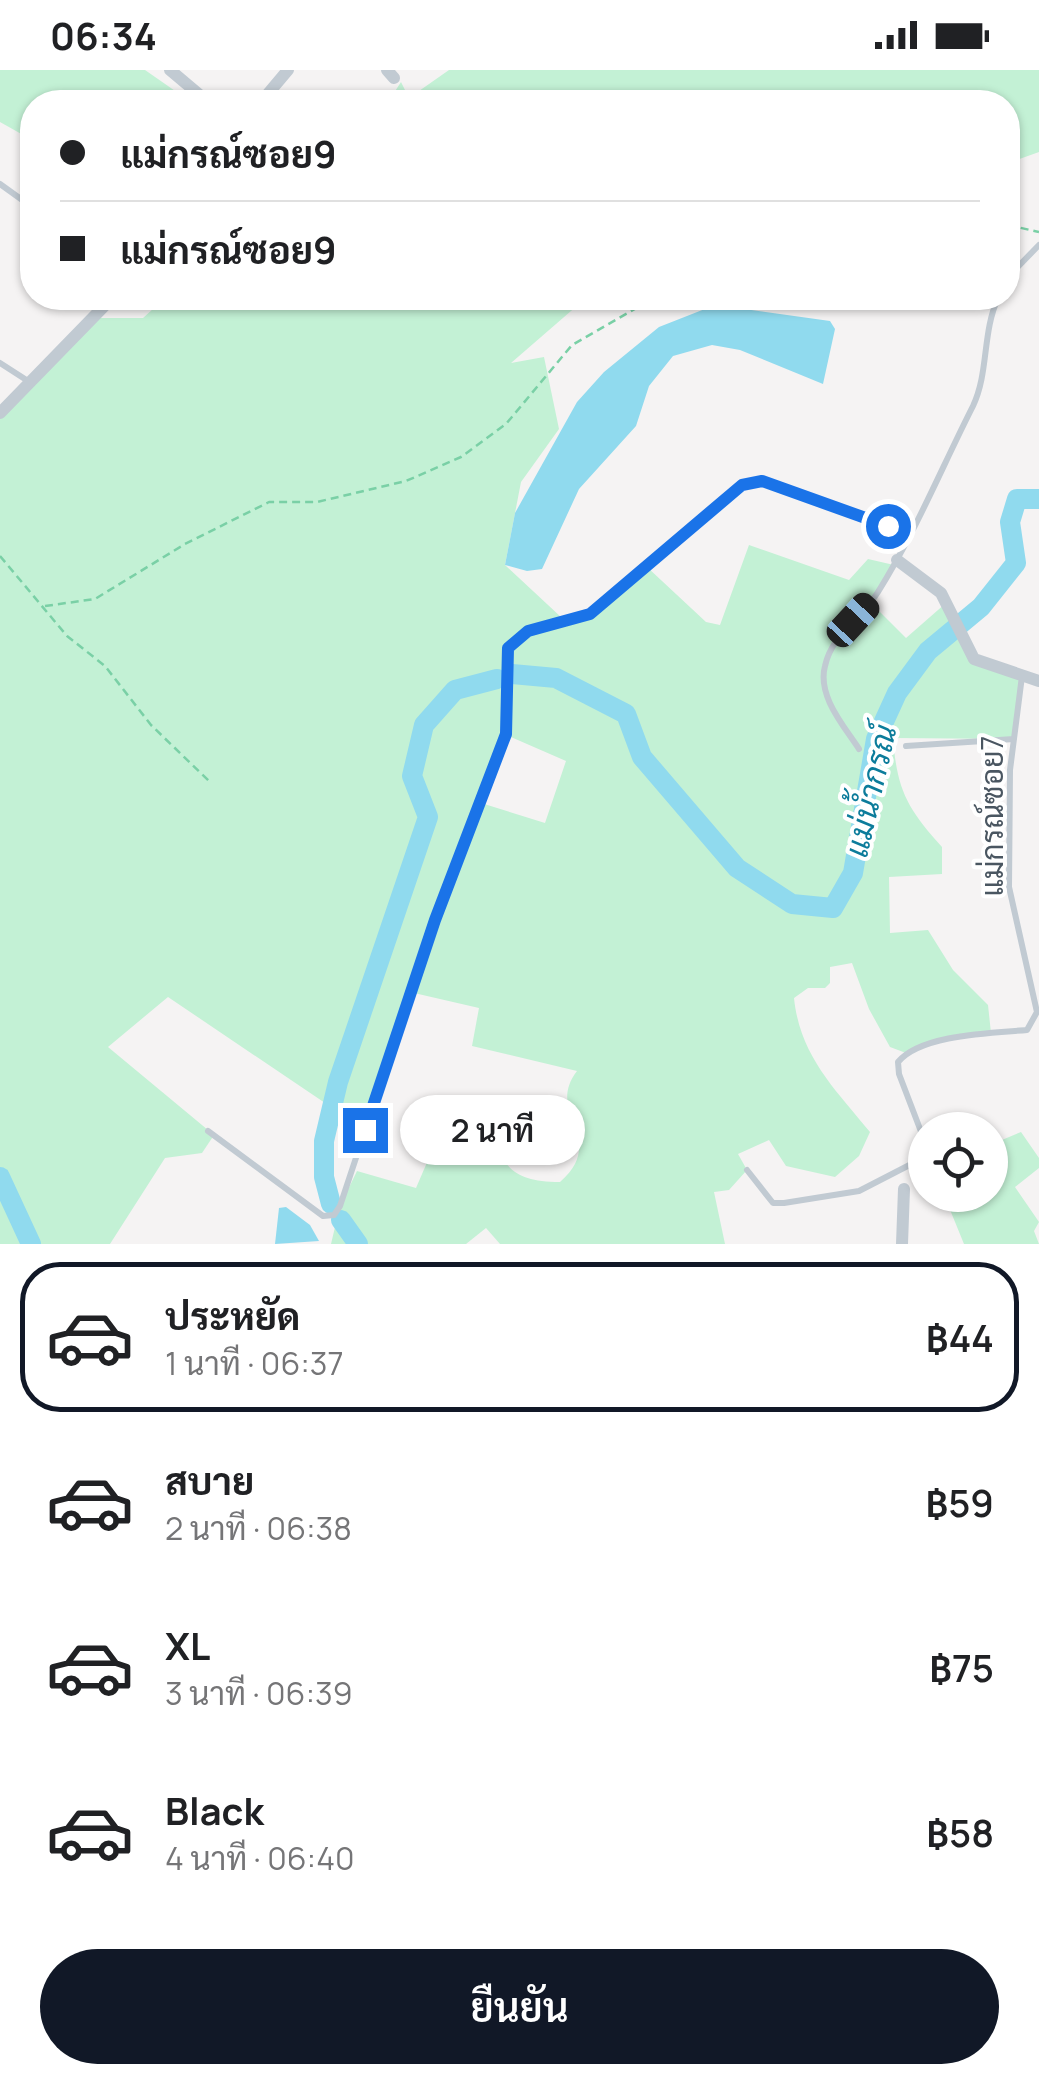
<!DOCTYPE html>
<html lang="th">
<meta charset="utf-8">
<style>
:root{--surface:#fff;--page:#f2f2f2;--text:#202124;--muted:#757577;--line:#e0e0e0;--accent:#111827}
body{margin:0;font-family:Manrope,Sarabun,sans-serif;background:var(--page);color:var(--text);height:100vh;display:flex;flex-direction:column;font-size:38px;white-space:nowrap}
*{box-sizing:border-box;margin:0}
p{font-size:32px;color:var(--muted)}
.icon{flex:none;width:55px;height:55px;fill:none;stroke:currentColor;stroke-width:2;stroke-linecap:round;stroke-linejoin:round}
.map{position:relative;height:1174px;overflow:hidden}
.sheet{display:flex;flex-direction:column;background:var(--surface);flex:1}
.sheet>*{flex:none}
.top-card{position:absolute;left:20px;top:20px;width:1000px;height:220px;border-radius:40px;box-shadow:0 2px 8px #0004;display:grid;align-content:center;height:220px;padding:0 40px;background:var(--surface)}
.controls{position:absolute;left:908px;top:1042px;display:grid;gap:20px}
.controls a{display:grid;place-items:center;width:100px;height:100px;border-radius:50%;background:var(--surface);box-shadow:0 2px 8px #0004;font-size:50px}
.end{position:absolute;width:45px;height:45px;margin:-22px;border:12px solid #1a73e8;background:#fff;box-shadow:0 0 0 5px #fff}
.from{border-radius:50%}
.bubble{position:absolute;height:70px;border-radius:35px;background:var(--surface);box-shadow:0 2px 8px #0004;font-size:32px;font-weight:600;line-height:70px;text-align:center}
.car{position:absolute;width:30px;height:60px;margin:-30px -15px;border-radius:12px;box-shadow:0 0 8px 2px #0007;background:linear-gradient(#222 24%,#8ab4d8 0 40%,#222 0 76%,#8ab4d8 0 86%,#222 0)}
.top-card b{display:flex;align-items:center;gap:35px;height:95px;font-size:38px}
.top-card b+b{border-top:2px solid var(--line)}
.top-card i{width:25px;height:25px;background:var(--text)}
ul{padding:18px 0 0;list-style:none}
li{display:flex;align-items:center;gap:30px;height:150px;margin:0 20px 15px;padding:0 20px;border:5px solid transparent;border-radius:40px}
li div{flex:1}
li b{display:block;font-size:38px}
li em{font-style:normal;font-weight:600}
li.current{border-color:var(--accent)}
li>.icon{width:90px;height:90px;stroke-width:1.5}
.action{display:flex;gap:20px;margin-top:auto;padding:20px 40px}
.action a{flex:1;height:115px;border-radius:60px;background:var(--accent);color:#fff;font-size:40px;font-weight:600;line-height:115px;text-align:center}
.status{display:flex;justify-content:space-between;align-items:center;height:70px;padding:0 50px;background:var(--surface);direction:ltr}
.status svg{height:28px;fill:currentColor}
.map>svg:first-child{display:block}
.green{fill:#c3f1d5;fill-rule:evenodd}
.water{fill:#90daee}
.lines{fill:none;stroke-linecap:round;stroke-linejoin:round}
.river{stroke:#90daee;stroke-width:20}
.path{stroke:#7ad0a6;stroke-width:2.5;stroke-dasharray:8 5;stroke-linecap:butt}
.service{stroke:#c1cad2;stroke-width:6}
.minor{stroke:#c1cad2;stroke-width:12}
.route{stroke:#1a73e8;stroke-width:12}
.labels{text-anchor:middle;stroke-width:8;stroke-linejoin:round;paint-order:stroke}
.street-label{font-size:30px;fill:#4a5661;stroke:#fff}
.water-label{font-size:32px;font-style:italic;fill:#0c7c9b;stroke:#fff}
</style>
<div class="status"><b>06:34</b><svg viewBox="0 0 49 12"><path d="M0 12V9h3v3zM5 12V6h3v6zM10 12V3h3v9zM15 12V0h3v12zM26 1h20v11H26zM47 4h2v5h-2z"/></svg></div>
<div class="map">
<svg width="1039" height="1174" viewBox="0 0 1039 1174">
<rect width="100%" height="100%" fill="#f5f3f3"/>
<path class="green" d="M0,0H145L191,32H32V70L0,52Z
M449,0H1039V82L1008,93V32H388L401,12L409,28Z
M165,228H586L511,293L544,287L559,359L521,412L505,495L562,548L590,544L647,497L706,552L720,555L749,475L849,510L868,489L894,495L870,532L906,568L946,533L973,590L1022,606L1014,669L893,668C897,720 907,738 942,777V804L889,807L890,863L928,860L953,900L988,935L991,963L960,966L906,983L890,977L869,939L852,893L830,897V913L825,918H808L794,928C800,986 835,1019 870,1062L859,1086L835,1107L786,1096L769,1070L738,1084L747,1100L729,1120L714,1122L725,1174H500L486,1158L466,1174H331L340,1136L357,1101L416,1118L450,1039L484,1049C502,1093 508,1112 560,1112C609,1069 544,1044 577,1001L472,976L479,938L414,923L365,1060L168,927L108,977L214,1065L202,1083L165,1088L110,1174H0V338L93,248H143ZM506,665L566,691L545,753L481,733Z
M1021,1062L1039,1088V1098L1015,1117L1039,1152L1034,1161L1039,1174H964L944,1125H990V1075Z"/>
<path class="water" d="M715,235L830,251L835,259L823,314L740,280L712,275L673,286L649,316L636,356L579,419L542,499L527,501L505,495L515,443L577,332L604,302L659,257Z
M286,1137L310,1155L319,1171L275,1174L279,1138Z"/>
<g class="lines">
<path class="river" d="M512,604L556,608L626,644L642,687L737,798L792,834L833,838L853,803L876,669L897,623L928,581L981,537L1016,493L1010,452L1017,429H1039
M0,1107L31,1174
M331,1134L324,1107V1071L338,1012L428,747L412,706L424,655L455,620L497,609
M341,1150L358,1174"/>
<path class="path" d="M1008,155L1039,162
M0,486L67,566L105,596L151,655L209,711
M45,536L95,529L185,474L269,432H317L406,411L461,387L506,354L572,275L654,228"/>
<path class="service" d="M0,114L32,137
M1008,207L1039,175
M0,293L28,311
M906,676L1014,669
M859,679C844,656 817,626 825,596C832,564 862,548 878,522C915,463 942,397 973,336C989,302 982,263 998,228
M208,1061L323,1146L334,1145L340,1136L435,850L506,664L508,578L529,561L590,544L742,415L762,411L908,463
M925,1072L899,1004L898,992C921,964 993,963 1027,960L1037,942L1009,817L1010,700L1022,606
M747,1100L773,1133H784L859,1121L925,1087"/>
<path class="minor" d="M170,0L208,32
M387,0L394,8
M261,32L288,0
M0,343L112,228
M897,490L941,523L974,589L1039,611
M902,1174L904,1119"/>
</g>
<g class="lines">
<path class="route" d="M365,1060L435,850L506,664L508,578L528,561L590,544L742,415L762,411L888,456"/>
</g>
<g class="labels">
<g class="street-label">
<text transform="translate(993 746) rotate(-90)" y="10">แม่กรณ์ซอย7</text>
</g>
<g class="water-label">
<text transform="translate(871 721) rotate(-77)" y="11">แม่น้ำกรณ์</text>
</g>
</g>
</svg>
<div class="controls">
<a><svg class="icon" aria-label="locate" viewBox="0 0 24 24"><circle cx="12" cy="12" r="6"/><path d="M12 2v4M12 18v4M2 12h4M18 12h4"/></svg></a>
</div>
<i class="end from" style="left:888px;top:456px"></i>
<i class="end" style="left:365px;top:1060px"></i>
<div class="bubble" style="left:400px;top:1025px;width:185px">2 นาที</div>
<i class="car" style="left:853px;top:550px;rotate:43deg"></i>
<div class="top-card">
<b><i class="from"></i>แม่กรณ์ซอย9</b>
<b><i></i>แม่กรณ์ซอย9</b>
</div>
</div>
<section class="sheet">
<ul>
<li class="current"><svg class="icon" aria-label="car" viewBox="0 0 24 24"><path d="M5 17H2v-5l4-1 3-4h7l3 4 3 1v5h-3M9 17h6M6 11h13"/><circle cx="7" cy="17" r="2"/><circle cx="17" cy="17" r="2"/></svg><div><b>ประหยัด</b><p>1 นาที · 06:37</p></div><em>฿44</em></li>
<li><svg class="icon" aria-label="car" viewBox="0 0 24 24"><path d="M5 17H2v-5l4-1 3-4h7l3 4 3 1v5h-3M9 17h6M6 11h13"/><circle cx="7" cy="17" r="2"/><circle cx="17" cy="17" r="2"/></svg><div><b>สบาย</b><p>2 นาที · 06:38</p></div><em>฿59</em></li>
<li><svg class="icon" aria-label="car" viewBox="0 0 24 24"><path d="M5 17H2v-5l4-1 3-4h7l3 4 3 1v5h-3M9 17h6M6 11h13"/><circle cx="7" cy="17" r="2"/><circle cx="17" cy="17" r="2"/></svg><div><b>XL</b><p>3 นาที · 06:39</p></div><em>฿75</em></li>
<li><svg class="icon" aria-label="car" viewBox="0 0 24 24"><path d="M5 17H2v-5l4-1 3-4h7l3 4 3 1v5h-3M9 17h6M6 11h13"/><circle cx="7" cy="17" r="2"/><circle cx="17" cy="17" r="2"/></svg><div><b>Black</b><p>4 นาที · 06:40</p></div><em>฿58</em></li>
</ul>
<div class="action"><a>ยืนยัน</a></div>
</section>
